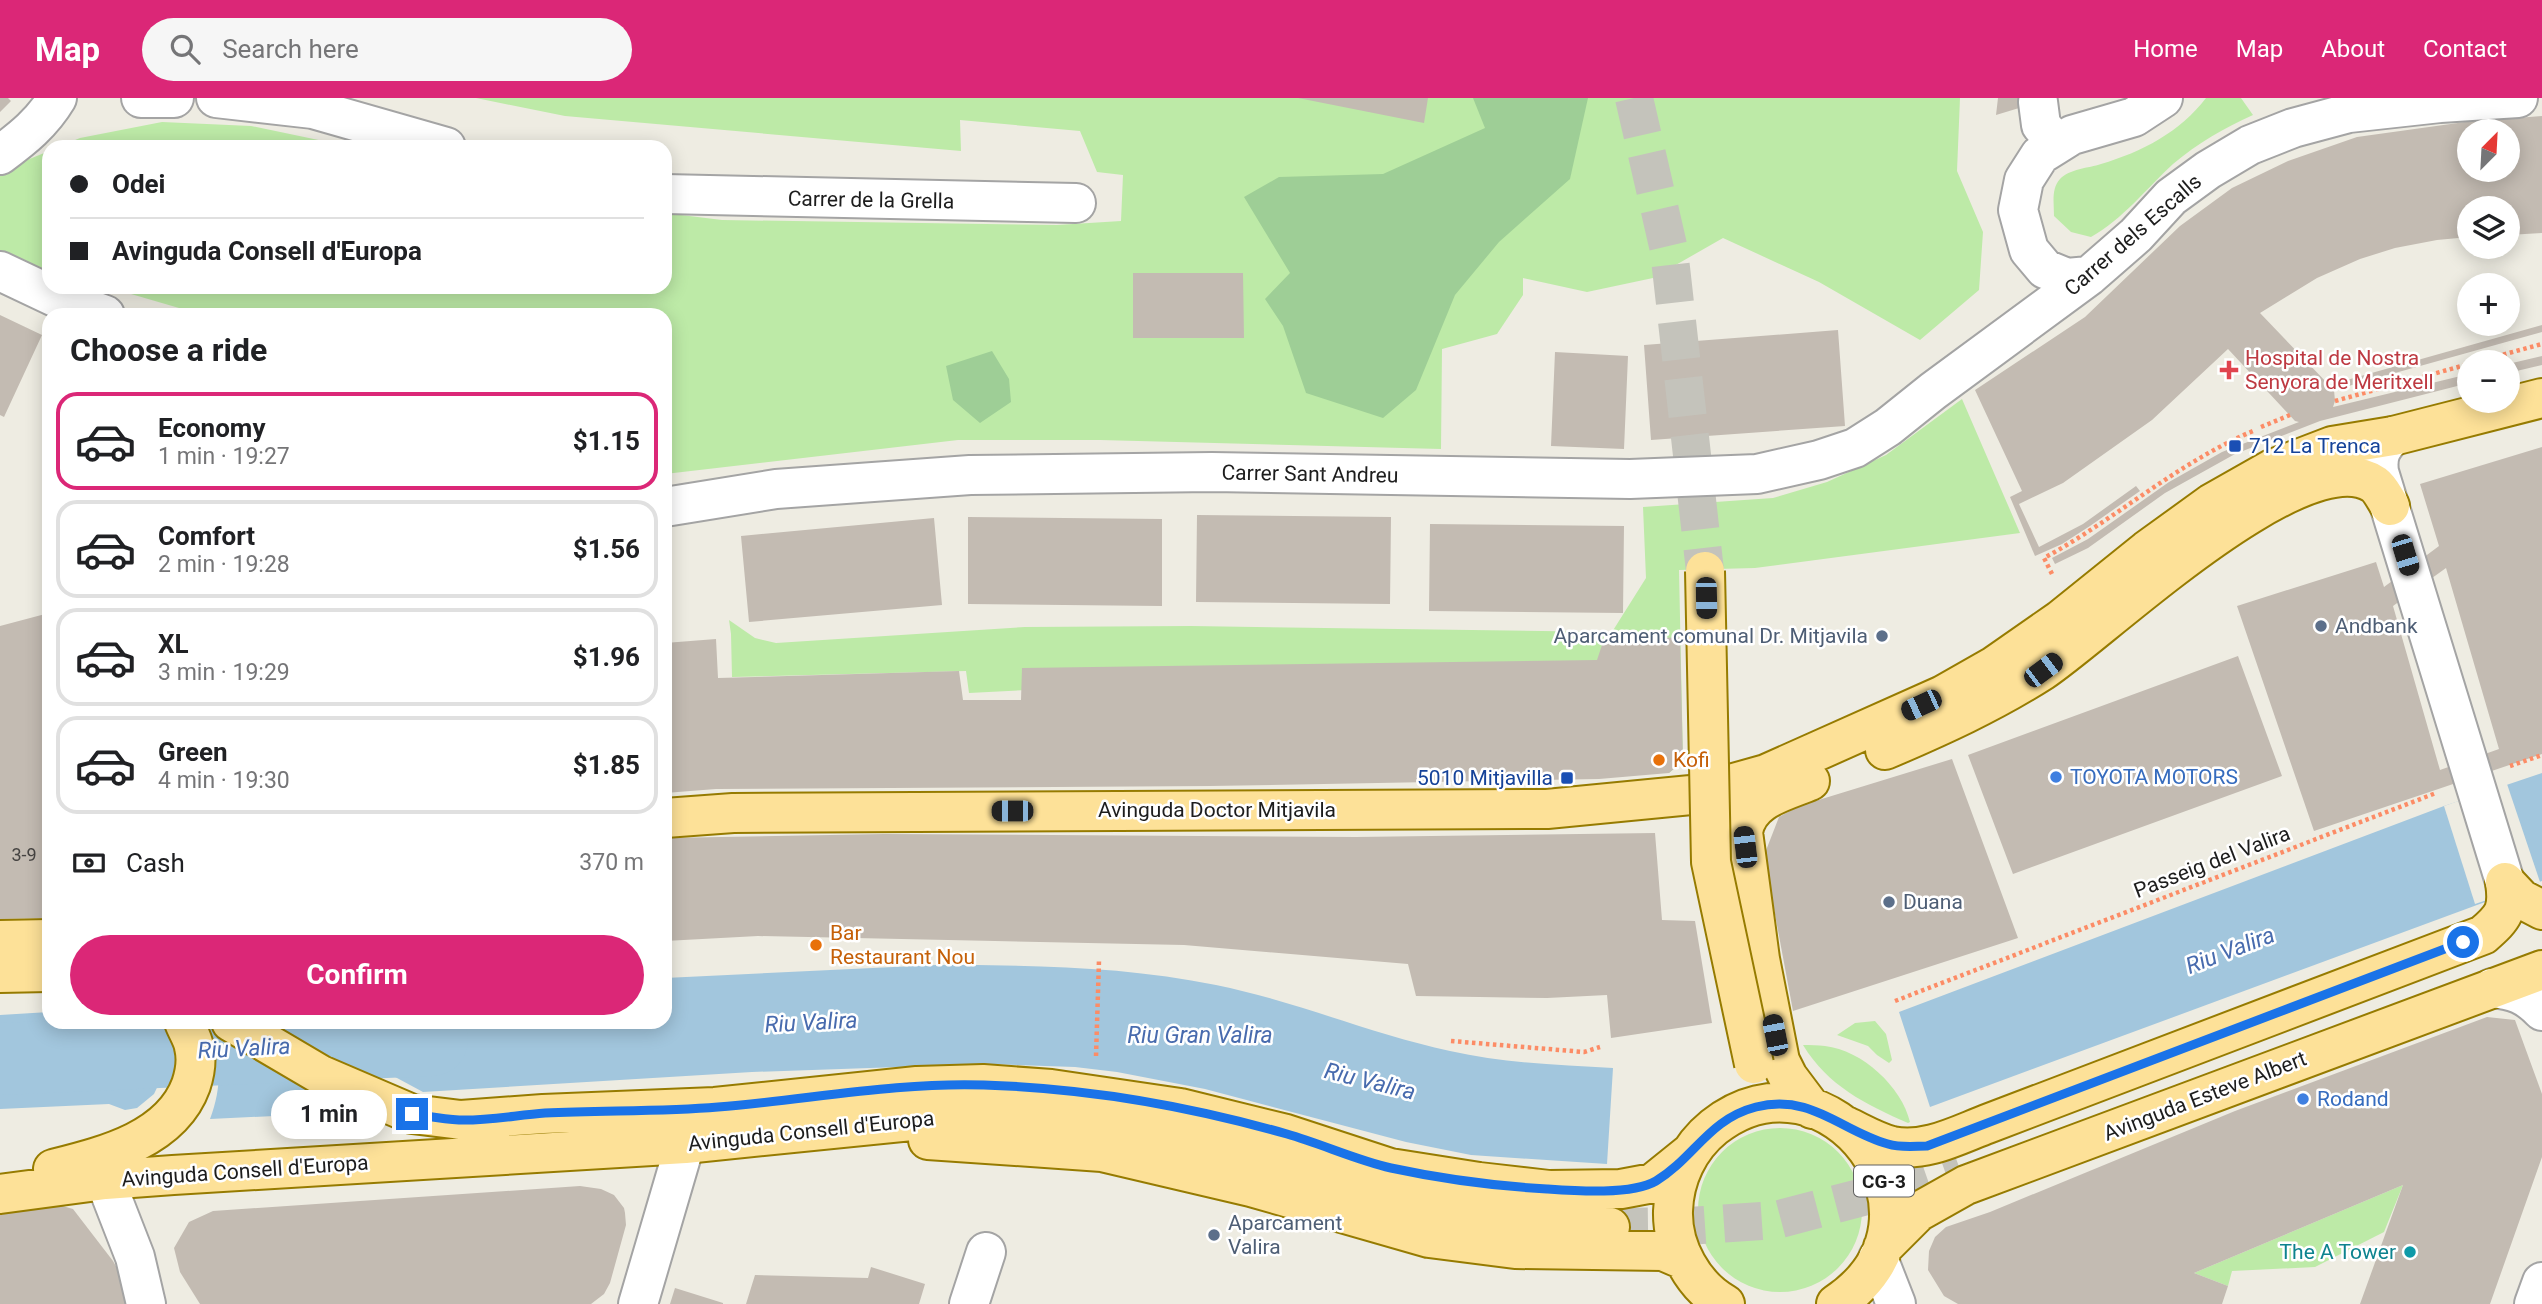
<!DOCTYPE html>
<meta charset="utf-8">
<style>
:root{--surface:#fff;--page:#f6f6f6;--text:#202124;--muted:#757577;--line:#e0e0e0;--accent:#db2777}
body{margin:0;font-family:Roboto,sans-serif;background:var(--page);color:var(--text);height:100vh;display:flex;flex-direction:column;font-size:26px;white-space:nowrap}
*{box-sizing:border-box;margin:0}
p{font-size:23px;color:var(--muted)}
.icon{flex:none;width:38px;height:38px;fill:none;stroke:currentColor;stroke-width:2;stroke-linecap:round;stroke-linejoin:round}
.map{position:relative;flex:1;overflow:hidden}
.side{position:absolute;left:42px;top:210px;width:630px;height:721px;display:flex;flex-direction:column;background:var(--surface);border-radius:21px;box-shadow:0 4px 18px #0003}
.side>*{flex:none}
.guide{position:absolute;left:42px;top:42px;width:630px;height:154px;border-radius:21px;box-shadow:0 4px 18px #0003;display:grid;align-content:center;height:154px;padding:0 28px;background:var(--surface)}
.needle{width:46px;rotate:24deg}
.fabs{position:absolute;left:2457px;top:21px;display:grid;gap:14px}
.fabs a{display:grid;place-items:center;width:63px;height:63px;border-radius:50%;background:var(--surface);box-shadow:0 4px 18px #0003;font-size:35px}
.end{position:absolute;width:32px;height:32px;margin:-16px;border:9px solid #1a73e8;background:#fff;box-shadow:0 0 0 4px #fff}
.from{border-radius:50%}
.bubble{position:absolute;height:49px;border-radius:24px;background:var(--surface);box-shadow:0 4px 18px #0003;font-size:23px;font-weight:700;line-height:49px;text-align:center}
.car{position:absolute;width:21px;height:42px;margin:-21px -10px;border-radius:9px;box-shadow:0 0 5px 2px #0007;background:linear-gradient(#222 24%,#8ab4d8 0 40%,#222 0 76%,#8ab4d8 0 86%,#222 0)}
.guide b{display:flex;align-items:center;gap:24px;height:66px;font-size:26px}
.guide b+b{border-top:2px solid var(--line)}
.guide i{width:18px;height:18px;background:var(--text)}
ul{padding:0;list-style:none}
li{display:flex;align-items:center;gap:21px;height:98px;margin:0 14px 10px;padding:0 14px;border:4px solid var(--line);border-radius:21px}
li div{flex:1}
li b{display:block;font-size:26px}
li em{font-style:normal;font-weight:700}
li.active{border-color:var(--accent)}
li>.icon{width:63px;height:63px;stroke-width:1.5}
h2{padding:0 28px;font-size:32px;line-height:84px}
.pay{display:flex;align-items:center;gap:18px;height:77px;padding:0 28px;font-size:26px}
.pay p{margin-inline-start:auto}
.primary-button{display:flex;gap:14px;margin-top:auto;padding:14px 28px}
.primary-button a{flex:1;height:80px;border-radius:42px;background:var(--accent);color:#fff;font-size:28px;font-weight:700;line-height:80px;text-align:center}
header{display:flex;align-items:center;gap:42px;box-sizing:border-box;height:98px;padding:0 35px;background:var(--accent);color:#fff}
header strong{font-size:33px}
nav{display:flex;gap:38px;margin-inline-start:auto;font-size:24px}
.search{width:490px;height:63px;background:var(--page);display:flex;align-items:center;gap:18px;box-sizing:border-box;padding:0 24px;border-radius:38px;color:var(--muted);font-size:26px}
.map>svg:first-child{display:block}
.grass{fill:#bdeaa7}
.forest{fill:#9ece96}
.water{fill:#a2c6dd}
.pier{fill:#eeece2}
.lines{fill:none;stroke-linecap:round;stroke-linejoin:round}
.river{stroke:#a2c6dd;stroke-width:72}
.building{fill:#c3bbb2;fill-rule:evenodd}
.major-tunnel{stroke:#c4c3bb;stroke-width:38;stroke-dasharray:38 19;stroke-linecap:butt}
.minor-casing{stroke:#a4a4a4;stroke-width:42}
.major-casing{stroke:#967b00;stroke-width:42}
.path{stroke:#fc8c66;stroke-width:4.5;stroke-dasharray:3.5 3.5;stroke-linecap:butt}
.minor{stroke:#fff;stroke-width:38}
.major{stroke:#fde198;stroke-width:38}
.major-bridge-casing{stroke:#967b00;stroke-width:42;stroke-linecap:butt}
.major-bridge{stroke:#fde198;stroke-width:38}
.route{stroke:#1a73e8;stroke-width:9}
.health-dot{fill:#e0444e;stroke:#fff;stroke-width:2.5}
.transit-dot{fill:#1a4fb4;stroke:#fff;stroke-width:2.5}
.service-dot{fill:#5c6f8a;stroke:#fff;stroke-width:2.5}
.food-dot{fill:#e8710a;stroke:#fff;stroke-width:2.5}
.shop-dot{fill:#3f7fe0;stroke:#fff;stroke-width:2.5}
.culture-dot{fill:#0f9aa8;stroke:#fff;stroke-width:2.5}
.labels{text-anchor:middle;stroke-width:5;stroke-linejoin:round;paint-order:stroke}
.number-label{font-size:18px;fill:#464442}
.shield{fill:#fff;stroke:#616161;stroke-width:2}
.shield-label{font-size:19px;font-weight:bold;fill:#1d1d1d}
.street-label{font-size:21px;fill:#1d1d1d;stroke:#fff}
.health-label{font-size:21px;fill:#be3a42;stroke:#fff;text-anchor:start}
.transit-label{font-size:21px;fill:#164399;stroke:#fff;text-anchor:start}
.service-label{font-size:21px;fill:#4e5e75;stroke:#fff;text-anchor:start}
.food-label{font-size:21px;fill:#c56008;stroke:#fff;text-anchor:start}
.shop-label{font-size:21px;fill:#366cbe;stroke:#fff;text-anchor:start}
.culture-label{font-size:21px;fill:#0d838f;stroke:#fff;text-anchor:end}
.water-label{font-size:23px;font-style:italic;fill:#486bae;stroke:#fff}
</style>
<header>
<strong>Map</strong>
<div class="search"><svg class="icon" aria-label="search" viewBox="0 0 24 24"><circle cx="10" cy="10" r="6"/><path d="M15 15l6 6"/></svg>Search here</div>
<nav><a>Home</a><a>Map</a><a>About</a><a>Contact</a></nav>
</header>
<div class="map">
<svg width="2542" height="1206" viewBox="0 0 2542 1206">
<rect width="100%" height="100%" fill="#eeece2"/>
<path class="grass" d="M476,0H1960L1957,73L1983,134L1979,192L1920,242L1819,184L1723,140L1653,180L1587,194L1523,180V197L1497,236L1442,251L1441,351L1100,342H958L665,376V217H203L107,189H665V115L722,122L1057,127L1121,123L1123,77L1097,74L1080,33L960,22L961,53L565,18Z
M2206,0H2241L2253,17C2224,30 2198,45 2173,66C2146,91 2123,121 2091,139L2071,134L2054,118C2054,105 2051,91 2060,81C2069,71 2089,70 2101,66C2142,54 2180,34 2206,0Z
M162,24L251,28L352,49H58L80,40Z
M49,53V172L7,160L0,155V77L10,69Z
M1962,301L2020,435L1755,470L1679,472L1683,663L1669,675L1027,592L969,595L966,573L732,579L731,536L729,522L755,540L776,545L1025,529L1191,528L1612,534L1646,480L1643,409L1773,400L1827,384L1886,357Z
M1875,923L1886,936L1892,962L1889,965L1877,957L1868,948L1837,937L1855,925Z
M1803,947C1810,947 1818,947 1825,948C1862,952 1902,989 1910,1024L1908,1025C1865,1006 1828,988 1803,947Z
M1698 1112a82 82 0 1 1 164 0a82 82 0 1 1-164 0Z
M2403,1087L2384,1134L2315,1169L2232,1173L2228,1188L2194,1175Z"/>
<path class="forest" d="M1473,0H1588L1570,81L1499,144L1455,197L1416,292L1383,320L1306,295L1283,228L1265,201L1290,175L1244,99L1279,79L1383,76L1485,30Z
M992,253L1009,281L1011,304L980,325L953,302L946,268Z"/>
<path class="water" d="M2542,675V783L1930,1009L1899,914L2444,708Z
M936,867C1029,867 1124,868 1216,887C1295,903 1371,936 1450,953C1503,965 1559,967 1613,970L1607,1066L1471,1057L1406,1044L1205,991L1117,974L1075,969L985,966L752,974L423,994L293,924H665V880Z
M49,914V924H145L159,938L166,965L162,979L154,996L137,1010L125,1012L109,1006L0,1011V917Z
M216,944L356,1014L210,1021C220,995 221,971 216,944Z"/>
<path class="pier" d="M2507,686L2540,784L2475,806L2444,708Z"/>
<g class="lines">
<path class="river" d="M0,961L432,942"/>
</g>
<path class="building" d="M0,0H8L11,3L0,14Z
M1298,0H1428L1424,25Z
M1998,0H2049V1L1996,17Z
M2542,18V135L2508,137V110H2469V139L2437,142L2395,150L2360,161L2317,180L2260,215L2329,287L2542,227V234L2334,292L2335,303L2333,309L2469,276V285L2320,323L2235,356L2165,395L2088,450L2055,466L2052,460L2088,441L2169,384L2222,354L2299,324L2295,323L2228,251L2152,322L2063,385L2019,406L2039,449L2083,426L2136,388L2140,393L2090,428L2062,446L2035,458L2010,399L2022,393L1975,292L2085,219L2180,128L2232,90L2288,63L2357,39L2465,24ZM2469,33H2508V72H2469Z
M1133,175H1243L1244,240H1133Z
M0,217L42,237L4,319L0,317Z
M1838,232L1845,328L1651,342L1644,247Z
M1555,254L1628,258L1624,351L1551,348Z
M2542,258V267L2508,275V266Z
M2542,349V656L2314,733L2237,508L2376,464L2384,489L2439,448L2420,386ZM2446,470L2499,651L2440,672L2393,508Z
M1197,417L1391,419L1390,506L1196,504Z
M968,419L1162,421V508L968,506Z
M934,420L942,507L749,524L741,438Z
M1430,426L1624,428L1623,515L1429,513Z
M49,515V820L0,821V528Z
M1680,539L1683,663L1669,675L1599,681L1210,688L716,691L665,695V545L716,541L718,580L959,573L963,602H1021L1022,570L1597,562L1603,544Z
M2238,558L2282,678L2013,776L1968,657Z
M1952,661L2018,840L1793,913L1766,768L1765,755L1779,719L1799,708Z
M1655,735L1662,822L1695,823L1712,925L1611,940L1607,897L1547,900L1416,898L1408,866L1184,847L758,838L665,843V740L884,736L1356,739Z
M2487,919L2515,922L2542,996V1059L2490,1206H2360L2403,1087L2194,1175L2228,1188L2222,1206H1958L1944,1198L1928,1172L1929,1153L1935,1139L1946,1129L1990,1114L2235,1013Z
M580,1088L601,1091L614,1097L624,1110L625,1115L626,1127L610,1185L604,1196L591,1206H200L180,1174L174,1150L189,1124L213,1113Z
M52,1105L73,1111L113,1163L127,1188L128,1198L125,1206H0V1115Z
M871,1169L925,1186L919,1206H746L755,1177L868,1180Z
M675,1190L723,1205V1206H670Z"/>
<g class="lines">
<path class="major-tunnel" d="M1634,0L1669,152L1705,473
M1610,1129L1688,1128L1776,1122L1867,1098L1958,1066"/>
<g class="minor-casing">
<path id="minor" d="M141,0H174
M216,0L313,11L446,49
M2038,4L2041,27L2057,46
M0,57C23,40 42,25 57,0
M665,96L1076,105
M0,173L55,199L105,217
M2089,178L2067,180L2045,171L2029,152L2018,112L2024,82L2040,57L2072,37L2134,19L2163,0
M2393,338C2381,349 2377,357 2379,374L2505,784
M665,409L776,391L970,377L1212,374L1630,381L1757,376L1819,362L1855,350L1888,329L1933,293L2089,178L2136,137L2171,99L2208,72L2250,47L2293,30L2349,15L2440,5L2518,0
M2492,890C2514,892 2527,897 2542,913
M105,1082L135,1159L146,1206
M1878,1160L1896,1206
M638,1206L685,1046
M969,1206L986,1154
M2534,1206L2542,1184"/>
</g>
<g class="major-casing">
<path id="major" d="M1885,652C1939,629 1992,605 2042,573C2101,534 2303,339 2374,386C2381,391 2385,401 2390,408
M1731,711L1743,734L1760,861L1780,963L1788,979L1812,1011
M665,720L733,715L1547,711L1691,697L1766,676L1943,597L1994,568L2060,522L2147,452L2212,405L2272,371L2332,348L2393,338L2542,300
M1743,734C1748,701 1784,694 1810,683
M2505,784L2521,801L2542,812
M0,842L49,841
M0,875L49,874
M231,924L321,977L412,1016L461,1022L543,1016L715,1009L917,988L983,986L1051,991L1180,1010L1286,1036L1390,1070L1479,1084L1549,1092L1621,1091L1653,1085L1689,1056
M1846,1028C1861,1035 1876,1044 1892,1048C1925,1055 1958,1037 1987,1026L2483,837C2504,819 2509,812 2505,784
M928,1042L1102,1054L1251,1089L1429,1140L1515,1151L1663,1153L1684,1162
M53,1071C104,1058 171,1042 191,987C195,975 197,961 194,949C193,941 187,932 184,924
M0,1096L105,1082L173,1077L685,1046L961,1018H1032L1119,1026L1240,1056L1353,1093L1442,1114L1526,1126L1610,1129
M1883,1149L1918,1114L1966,1087L2542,872
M1725,1206C1693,1188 1672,1149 1673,1113C1674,1081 1688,1050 1714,1029C1828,939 1967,1119 1836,1206"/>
</g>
<path class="path" d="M2476,264L2542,246
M2335,303L2469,266
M2261,329L2290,317
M2052,476L2044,460C2116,421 2177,365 2253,333
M2510,668L2542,657
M1895,903L2436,695
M1451,943L1584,954L1600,949
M1096,958L1099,862"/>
<use href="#minor" class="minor"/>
<use href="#major" class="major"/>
<g class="major-bridge-casing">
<path id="major-bridge" d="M1705,473L1711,764L1754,966"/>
</g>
<use href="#major-bridge" class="major-bridge"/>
</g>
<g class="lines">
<path class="route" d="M412,1016C427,1018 443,1021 459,1022C487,1023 517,1017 545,1015C603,1012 661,1014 718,1009C806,1002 896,984 984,987C1086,990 1189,1008 1287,1036C1322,1046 1356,1062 1391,1070C1442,1081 1496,1088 1547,1091C1576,1093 1632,1097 1656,1083C1694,1060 1709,1021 1756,1009C1811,995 1841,1033 1888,1046C1901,1050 1915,1048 1927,1048L2463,844"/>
</g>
<path class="health-dot" d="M2225.5 261.5h7v7h7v7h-7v7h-7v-7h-7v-7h7z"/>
<g class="transit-dot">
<rect x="2228" y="341" width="14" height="14" rx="3.5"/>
<rect x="1560" y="673" width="14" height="14" rx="3.5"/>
</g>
<g class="service-dot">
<circle cx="2321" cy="528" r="7"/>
<circle cx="1882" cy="538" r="7"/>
<circle cx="1889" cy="804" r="7"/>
<circle cx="1214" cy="1137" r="7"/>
</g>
<g class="food-dot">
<circle cx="1659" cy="662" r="7"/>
<circle cx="816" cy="847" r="7"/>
</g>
<g class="shop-dot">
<circle cx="2056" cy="679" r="7"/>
<circle cx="2303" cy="1001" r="7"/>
</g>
<circle class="culture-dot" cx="2410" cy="1154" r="7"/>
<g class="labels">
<g class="number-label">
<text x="24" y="763">3-9</text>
</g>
<rect class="shield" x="1854" y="1067.5" width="60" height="31" rx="5"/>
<g class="shield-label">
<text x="1884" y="1090">CG-3</text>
</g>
<g class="street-label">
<text transform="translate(871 102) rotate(1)" y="7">Carrer de la Grella</text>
<text transform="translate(2133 137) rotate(-41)" y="7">Carrer dels Escalls</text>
<text transform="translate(1310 376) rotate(1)" y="7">Carrer Sant Andreu</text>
<text x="1217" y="719">Avinguda Doctor Mitjavila</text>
<text transform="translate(2212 764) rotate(-21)" y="7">Passeig del Valira</text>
<text transform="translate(2205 998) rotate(-21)" y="7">Avinguda Esteve Albert</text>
<text transform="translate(811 1033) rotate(-6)" y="7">Avinguda Consell d'Europa</text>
<text transform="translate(245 1073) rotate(-4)" y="7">Avinguda Consell d'Europa</text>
</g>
<g class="health-label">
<text x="2245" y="267">Hospital de Nostra<tspan x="2245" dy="24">Senyora de Meritxell</tspan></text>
</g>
<g class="transit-label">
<text x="2249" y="355">712 La Trenca</text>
<text x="1553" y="687" text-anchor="end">5010 Mitjavilla</text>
</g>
<g class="service-label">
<text x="2335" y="535">Andbank</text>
<text x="1868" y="545" text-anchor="end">Aparcament comunal Dr. Mitjavila</text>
<text x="1903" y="811">Duana</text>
<text x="1228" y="1132">Aparcament<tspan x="1228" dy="24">Valira</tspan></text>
</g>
<g class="food-label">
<text x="1673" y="669">Kofi</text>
<text x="830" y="842">Bar<tspan x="830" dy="24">Restaurant Nou</tspan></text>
</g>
<g class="shop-label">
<text x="2070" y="686">TOYOTA MOTORS</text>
<text x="2317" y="1008">Rodand</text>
</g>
<g class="culture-label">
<text x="2396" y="1161">The A Tower</text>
</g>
<g class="water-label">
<text transform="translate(2230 852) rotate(-21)" y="8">Riu Valira</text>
<text transform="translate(811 924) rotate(-3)" y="8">Riu Valira</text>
<text x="1200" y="945">Riu Gran Valira</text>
<text transform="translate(244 950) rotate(-3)" y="8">Riu Valira</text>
<text transform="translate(1370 983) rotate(14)" y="8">Riu Valira</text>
</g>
</g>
</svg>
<div class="fabs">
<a><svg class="needle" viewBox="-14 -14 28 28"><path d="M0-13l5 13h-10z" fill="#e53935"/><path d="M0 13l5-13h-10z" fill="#757577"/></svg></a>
<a><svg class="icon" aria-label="layers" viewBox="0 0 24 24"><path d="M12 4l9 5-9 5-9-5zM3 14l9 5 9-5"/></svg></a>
<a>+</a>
<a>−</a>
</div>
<i class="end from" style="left:2463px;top:844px"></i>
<i class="end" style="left:412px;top:1016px"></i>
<div class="bubble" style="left:271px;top:992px;width:116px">1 min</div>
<i class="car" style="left:2405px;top:457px;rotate:163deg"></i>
<i class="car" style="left:1706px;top:500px;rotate:179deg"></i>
<i class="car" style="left:2043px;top:572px;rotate:53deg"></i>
<i class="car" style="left:1921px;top:607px;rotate:245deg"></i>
<i class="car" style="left:1012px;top:713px;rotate:270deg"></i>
<i class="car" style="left:1745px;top:749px;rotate:353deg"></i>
<i class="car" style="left:1775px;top:937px;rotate:349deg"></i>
<div class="guide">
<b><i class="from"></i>Odei</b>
<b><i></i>Avinguda Consell d'Europa</b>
</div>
<section class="side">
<h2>Choose a ride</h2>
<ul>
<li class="active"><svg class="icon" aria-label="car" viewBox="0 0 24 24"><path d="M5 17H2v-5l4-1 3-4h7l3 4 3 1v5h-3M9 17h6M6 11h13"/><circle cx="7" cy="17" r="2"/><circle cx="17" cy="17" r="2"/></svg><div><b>Economy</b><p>1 min · 19:27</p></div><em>$1.15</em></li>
<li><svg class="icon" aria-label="car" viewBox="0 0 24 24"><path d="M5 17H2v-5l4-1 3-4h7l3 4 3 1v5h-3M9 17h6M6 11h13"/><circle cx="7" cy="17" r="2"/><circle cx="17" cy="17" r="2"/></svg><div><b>Comfort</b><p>2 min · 19:28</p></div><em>$1.56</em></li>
<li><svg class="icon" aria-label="car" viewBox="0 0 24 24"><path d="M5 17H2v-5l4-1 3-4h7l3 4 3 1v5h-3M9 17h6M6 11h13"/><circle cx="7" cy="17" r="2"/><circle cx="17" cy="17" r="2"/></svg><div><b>XL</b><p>3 min · 19:29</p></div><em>$1.96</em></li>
<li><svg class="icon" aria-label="car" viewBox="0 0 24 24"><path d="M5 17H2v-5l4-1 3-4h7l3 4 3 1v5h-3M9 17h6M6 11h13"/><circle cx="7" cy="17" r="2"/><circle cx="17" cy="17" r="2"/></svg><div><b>Green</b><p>4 min · 19:30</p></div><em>$1.85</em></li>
</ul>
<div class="pay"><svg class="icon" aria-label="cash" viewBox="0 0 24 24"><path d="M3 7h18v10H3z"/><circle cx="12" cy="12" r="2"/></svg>Cash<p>370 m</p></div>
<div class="primary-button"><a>Confirm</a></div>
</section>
</div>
